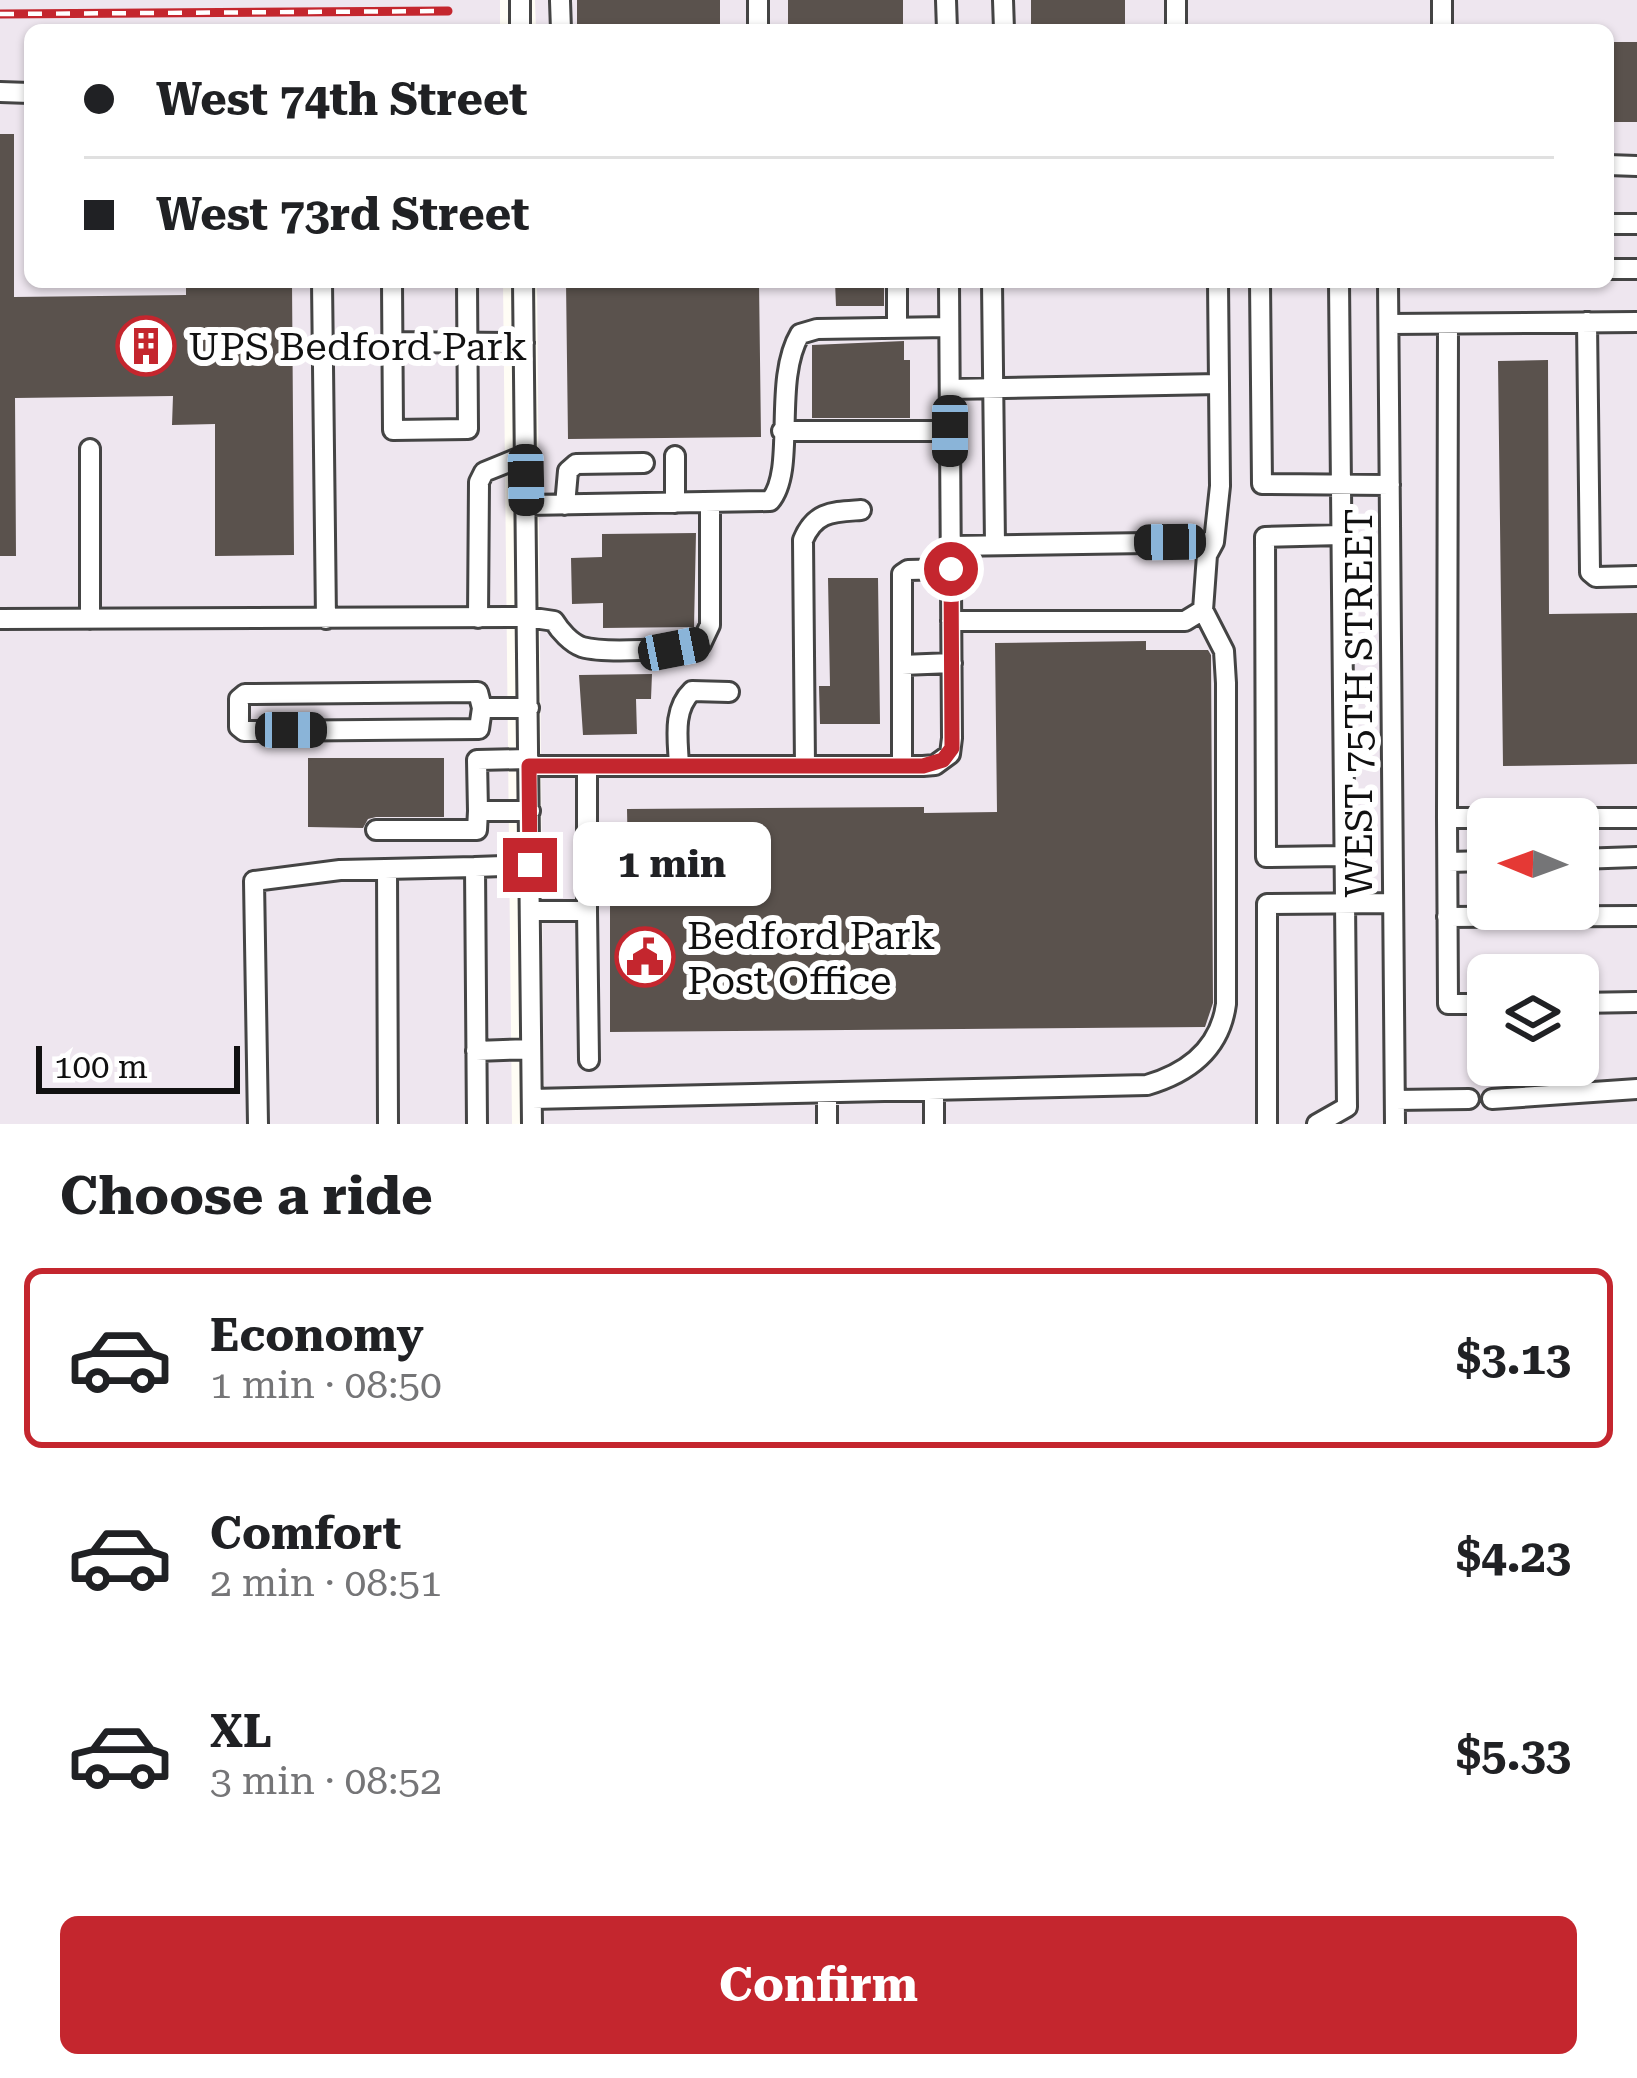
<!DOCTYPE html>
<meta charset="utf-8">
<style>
:root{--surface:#fff;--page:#f6f6f6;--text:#202124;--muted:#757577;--line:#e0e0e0;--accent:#c4262e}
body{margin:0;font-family:"Roboto Serif",serif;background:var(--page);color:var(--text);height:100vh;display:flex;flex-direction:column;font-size:45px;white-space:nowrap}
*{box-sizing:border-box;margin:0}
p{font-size:39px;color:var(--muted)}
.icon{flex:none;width:66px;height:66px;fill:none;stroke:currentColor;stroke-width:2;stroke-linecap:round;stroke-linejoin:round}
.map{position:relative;height:1124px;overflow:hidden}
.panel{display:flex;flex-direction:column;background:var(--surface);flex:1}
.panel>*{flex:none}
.top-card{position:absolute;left:24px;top:24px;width:1590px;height:264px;border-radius:18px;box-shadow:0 3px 9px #0004;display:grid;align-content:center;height:264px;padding:0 60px;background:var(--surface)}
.needle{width:78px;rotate:271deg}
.fabs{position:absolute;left:1467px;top:798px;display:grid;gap:24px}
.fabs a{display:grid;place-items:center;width:132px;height:132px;border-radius:18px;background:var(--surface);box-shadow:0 3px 9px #0004;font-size:60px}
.scale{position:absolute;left:36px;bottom:30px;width:204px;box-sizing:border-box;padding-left:12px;border:6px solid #111;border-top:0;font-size:33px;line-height:42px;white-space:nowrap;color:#111;-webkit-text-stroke:9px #fff;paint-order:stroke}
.end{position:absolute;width:54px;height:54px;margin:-27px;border:15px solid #c4262e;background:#fff;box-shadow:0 0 0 6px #fff}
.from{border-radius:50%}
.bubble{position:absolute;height:84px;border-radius:18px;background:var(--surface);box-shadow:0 3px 9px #0004;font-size:39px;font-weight:700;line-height:84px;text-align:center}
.car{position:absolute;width:36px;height:72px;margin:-36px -18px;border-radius:15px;box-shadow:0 0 9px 3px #0007;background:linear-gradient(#222 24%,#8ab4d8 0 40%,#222 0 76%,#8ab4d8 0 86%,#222 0)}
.top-card b{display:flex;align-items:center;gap:42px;height:114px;font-size:45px}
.top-card b+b{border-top:3px solid var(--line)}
.top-card i{width:30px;height:30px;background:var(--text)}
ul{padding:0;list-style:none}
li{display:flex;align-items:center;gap:36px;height:180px;margin:0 24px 18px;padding:0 36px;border:6px solid transparent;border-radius:18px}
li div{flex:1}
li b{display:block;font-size:45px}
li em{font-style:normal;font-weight:700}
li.selected{border-color:var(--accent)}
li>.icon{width:108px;height:108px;stroke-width:1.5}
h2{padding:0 60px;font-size:54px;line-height:144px}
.action{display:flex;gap:24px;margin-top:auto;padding:24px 60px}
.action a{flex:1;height:138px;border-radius:18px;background:var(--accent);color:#fff;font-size:48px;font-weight:700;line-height:138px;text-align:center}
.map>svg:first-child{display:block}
.industrial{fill:#eee6ef;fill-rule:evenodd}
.building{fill:#5a524d}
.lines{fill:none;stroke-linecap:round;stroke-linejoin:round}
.minor-casing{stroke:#444;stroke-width:24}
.minor{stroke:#fff;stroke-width:18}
.rail-casing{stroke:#c4262e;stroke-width:9}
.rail{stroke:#fff;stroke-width:4.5;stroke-dasharray:14;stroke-linecap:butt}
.route{stroke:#c4262e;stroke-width:15}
.labels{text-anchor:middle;stroke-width:12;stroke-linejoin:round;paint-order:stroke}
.poi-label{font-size:39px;fill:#111;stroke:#fff;text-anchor:start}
.street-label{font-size:39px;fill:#111;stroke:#fff}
</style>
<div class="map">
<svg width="1637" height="1124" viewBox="0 0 1637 1124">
<rect width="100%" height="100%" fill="#fffdf5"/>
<path class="industrial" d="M0,0H500V30H30V282H503L512,1124H0Z
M535,0H1637V1124H544L537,282H1608V30H536ZM1488,819H1578V909H1488ZM1488,975H1578V1065H1488Z"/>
<path class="building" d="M577,0H720V30H577Z
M788,0H903V25L788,27Z
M1031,0H1125V30H1031Z
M1608,42H1637V122H1608Z
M0,134H14V297L186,295V282H292L294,555L215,556V424L172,425L173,396L15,398L16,556H0Z
M566,282H759L761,437L568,439Z
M835,282H884V306H836Z
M904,341V360H910V418H812V345Z
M1548,360L1549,614L1637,613V764L1503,766L1498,361Z
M696,533L694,627L603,628V603L572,604L571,558L602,557V534Z
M828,578H878L880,724H820L819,686H830Z
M1146,641V650H1208L1211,655L1213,1003L1205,1027L610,1032V863H628L627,809L924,807V813L997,812L995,643Z
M652,674L651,699H636L637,734L583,735L579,675Z
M308,758H444V817H376L368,819L363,828L308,827Z"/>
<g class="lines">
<g class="minor-casing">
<path id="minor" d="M520,0V30
M758,0V30
M946,0L947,30
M1003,0L1004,30
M1442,0V30
M560,1L561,30
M1176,30V0
M0,92L30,93
M1608,165L1637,166
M1608,224H1637
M1608,269H1637
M322,282L326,619
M392,282L393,430L468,429L467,282
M523,282L532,1124
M992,282L995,545
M1260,282L1262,484L1390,485
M1388,282L1395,1124
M1587,322L1590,572L1596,577L1637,576
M1389,324L1637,322
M1448,324L1447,818H1637
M897,327V282
M393,342L524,343
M950,389L1219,384
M782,431H950
M675,503V456
M526,505L770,501C797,470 772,381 800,334L817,329L949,327
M565,505L568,471L576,464L644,463
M1341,535L1265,537L1266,857L1344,856
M1214,542L1220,486L1218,282
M478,618L479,482L484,472L526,455
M0,619L527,617L554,621C560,631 571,643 582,647C606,654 676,649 701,644L710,625V502
M90,619V449
M951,621H1185L1203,610
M902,665L952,663
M482,708L479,729L244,731L239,727V699L245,694L478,692L482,708H529
M529,759L477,760L478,811H530
M529,766H923L935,765L950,754L952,738L949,282
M679,766C678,740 672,710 692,691L729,692
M805,766L803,540C815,511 833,512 861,510
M902,766V574L908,570L951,569
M1447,818L1448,1004H1488
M376,830H477L478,811
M1578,859L1637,857
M1448,862L1488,861
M475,867L530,865
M387,869L388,1124
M530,911H587L589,1060
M587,911V766
M1447,917L1637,916
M1578,1003L1637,1002
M476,1051L531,1049
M934,1090V1124
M532,1099L1147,1085C1188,1073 1220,1049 1226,1004V683L1224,651L1203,610L1207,555L1214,542L951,546
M1492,1099L1637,1089
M1395,1100L1469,1099
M258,1124L254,881L340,870L475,867L477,1124
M827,1124V1093
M1267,1124V904L1393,903
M1317,1124L1347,1107L1339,282"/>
</g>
<use href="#minor" class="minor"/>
<g class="rail-casing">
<path id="rail" d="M0,14L448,11"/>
</g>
<use href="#rail" class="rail"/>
</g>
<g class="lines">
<path class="route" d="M530,865L529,766H923L943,760L952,748L951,569"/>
</g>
<defs>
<g id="building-ring" transform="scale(3)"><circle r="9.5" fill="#fff" stroke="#c4262e" stroke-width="1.5"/><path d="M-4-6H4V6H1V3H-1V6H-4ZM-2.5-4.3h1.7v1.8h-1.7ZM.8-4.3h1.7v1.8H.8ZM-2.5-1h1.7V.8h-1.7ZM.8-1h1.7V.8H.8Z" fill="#c4262e"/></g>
<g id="civic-ring" transform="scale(3)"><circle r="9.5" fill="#fff" stroke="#c4262e" stroke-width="1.5"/><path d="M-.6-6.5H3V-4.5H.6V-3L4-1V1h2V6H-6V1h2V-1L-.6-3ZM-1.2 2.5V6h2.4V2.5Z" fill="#c4262e"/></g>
</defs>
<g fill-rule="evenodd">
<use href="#building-ring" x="146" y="346"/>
<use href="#civic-ring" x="645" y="957"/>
</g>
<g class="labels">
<g class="poi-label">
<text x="188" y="360">UPS Bedford Park</text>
<text x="687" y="949">Bedford Park<tspan x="687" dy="45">Post Office</tspan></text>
</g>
<g class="street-label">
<text transform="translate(1358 703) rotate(-90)" y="14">WEST 75TH STREET</text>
</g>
</g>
</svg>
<div class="fabs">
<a><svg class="needle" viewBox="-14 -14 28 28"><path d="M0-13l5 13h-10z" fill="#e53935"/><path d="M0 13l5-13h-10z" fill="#757577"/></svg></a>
<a><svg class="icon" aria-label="layers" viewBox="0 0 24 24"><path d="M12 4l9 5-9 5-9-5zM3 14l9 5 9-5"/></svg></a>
</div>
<div class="scale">100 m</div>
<i class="end from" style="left:951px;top:569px"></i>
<i class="end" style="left:530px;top:865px"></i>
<div class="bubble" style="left:573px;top:822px;width:198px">1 min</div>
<i class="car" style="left:950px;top:431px;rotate:180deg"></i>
<i class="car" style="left:526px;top:480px;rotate:179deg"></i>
<i class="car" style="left:1170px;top:542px;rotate:269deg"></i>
<i class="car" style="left:674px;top:649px;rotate:79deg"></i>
<i class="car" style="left:291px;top:730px;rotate:90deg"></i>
<div class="top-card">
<b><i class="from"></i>West 74th Street</b>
<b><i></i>West 73rd Street</b>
</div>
</div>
<section class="panel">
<h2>Choose a ride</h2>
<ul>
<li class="selected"><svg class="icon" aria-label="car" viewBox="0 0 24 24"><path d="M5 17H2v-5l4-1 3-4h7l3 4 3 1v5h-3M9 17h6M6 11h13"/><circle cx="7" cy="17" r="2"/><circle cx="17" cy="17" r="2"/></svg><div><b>Economy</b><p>1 min · 08:50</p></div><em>$3.13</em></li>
<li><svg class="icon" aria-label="car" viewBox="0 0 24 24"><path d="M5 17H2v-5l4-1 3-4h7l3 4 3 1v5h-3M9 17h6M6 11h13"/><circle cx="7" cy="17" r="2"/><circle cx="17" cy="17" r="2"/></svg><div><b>Comfort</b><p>2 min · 08:51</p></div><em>$4.23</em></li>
<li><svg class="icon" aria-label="car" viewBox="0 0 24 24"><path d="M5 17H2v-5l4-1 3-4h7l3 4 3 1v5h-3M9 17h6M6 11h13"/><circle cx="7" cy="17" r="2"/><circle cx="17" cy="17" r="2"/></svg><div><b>XL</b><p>3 min · 08:52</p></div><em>$5.33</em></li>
</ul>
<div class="action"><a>Confirm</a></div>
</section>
